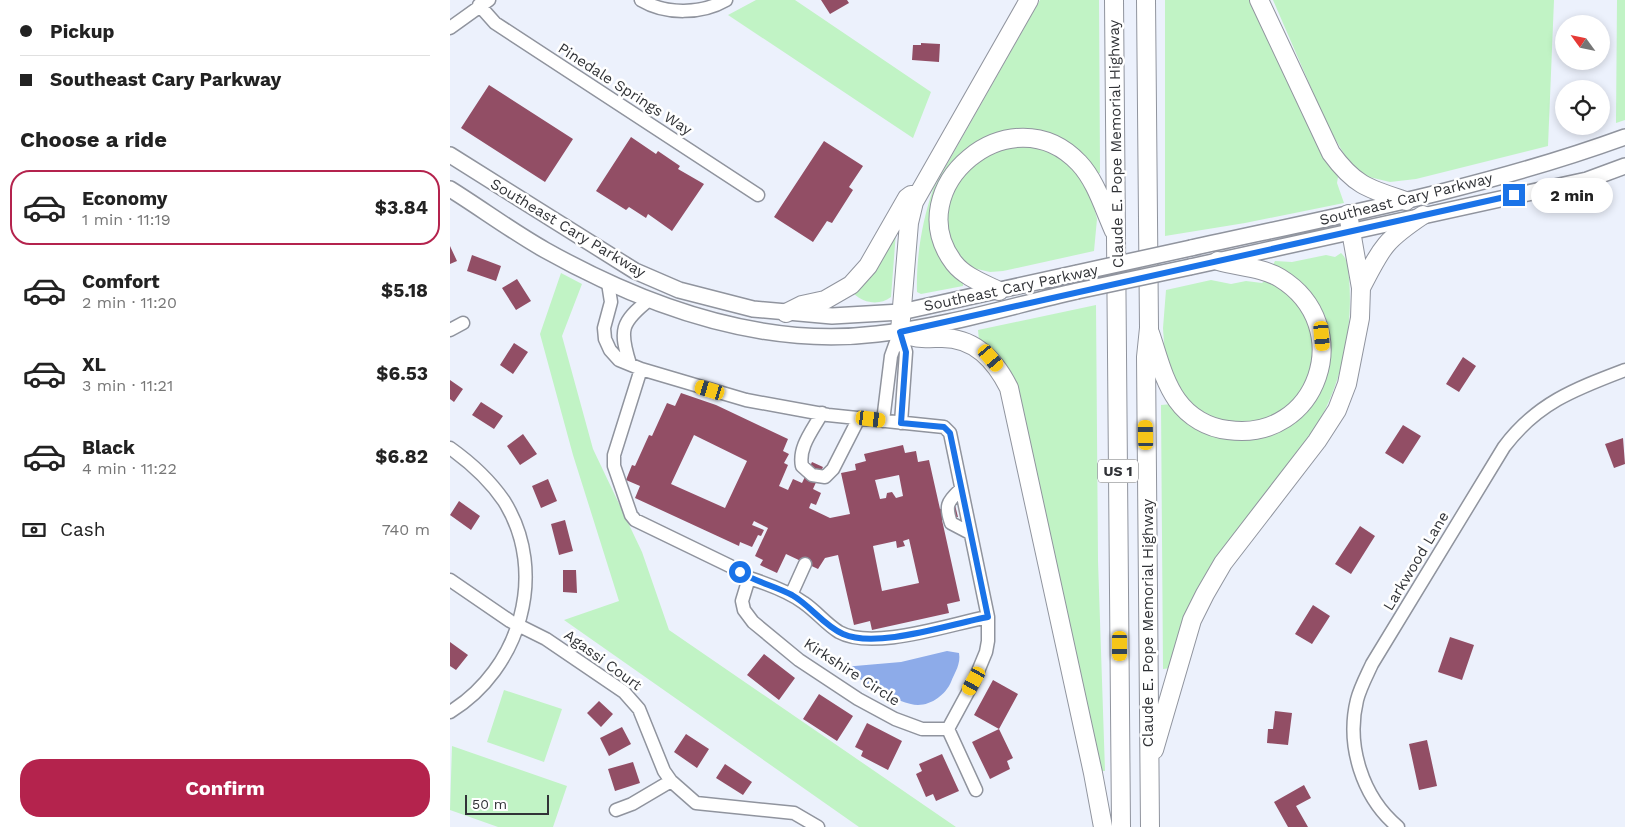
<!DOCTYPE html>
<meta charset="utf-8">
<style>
:root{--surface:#fff;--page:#f2f2f2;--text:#222;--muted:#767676;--line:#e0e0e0;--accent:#b4234d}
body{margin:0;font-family:"Work Sans",sans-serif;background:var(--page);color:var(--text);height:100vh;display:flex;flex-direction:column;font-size:19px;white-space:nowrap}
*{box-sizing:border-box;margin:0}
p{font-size:16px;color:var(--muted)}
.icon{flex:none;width:28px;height:28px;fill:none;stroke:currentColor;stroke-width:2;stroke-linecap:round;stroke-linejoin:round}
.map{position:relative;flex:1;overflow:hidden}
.details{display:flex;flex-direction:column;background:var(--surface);width:450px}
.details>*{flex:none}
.guide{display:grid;align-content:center;height:110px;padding:0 20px;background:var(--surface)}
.needle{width:32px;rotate:303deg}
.fabs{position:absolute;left:1105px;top:15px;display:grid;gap:10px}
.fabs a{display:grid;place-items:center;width:55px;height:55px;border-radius:50%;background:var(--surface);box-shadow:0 2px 8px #0003;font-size:25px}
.scale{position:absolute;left:15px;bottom:12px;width:84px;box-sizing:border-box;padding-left:5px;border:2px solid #313337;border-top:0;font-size:14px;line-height:18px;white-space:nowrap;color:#313337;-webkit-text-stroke:4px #fff;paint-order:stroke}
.end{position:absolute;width:22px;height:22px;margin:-11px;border:6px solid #1a73e8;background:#fff;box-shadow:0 0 0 2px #fff}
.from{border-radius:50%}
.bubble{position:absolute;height:35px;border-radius:18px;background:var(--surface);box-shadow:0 2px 8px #0003;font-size:16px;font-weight:700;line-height:35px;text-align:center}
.car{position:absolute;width:15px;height:30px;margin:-15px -8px;border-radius:6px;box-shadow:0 0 4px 1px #0007;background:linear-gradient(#f5c518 24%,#345 0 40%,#f5c518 0 76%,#345 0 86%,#f5c518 0)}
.guide b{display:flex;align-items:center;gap:18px;height:48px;font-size:19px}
.guide b+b{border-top:1px solid var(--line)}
.guide i{width:12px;height:12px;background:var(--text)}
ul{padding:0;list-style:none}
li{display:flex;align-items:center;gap:15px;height:75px;margin:0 10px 8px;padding:0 10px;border:2px solid transparent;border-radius:20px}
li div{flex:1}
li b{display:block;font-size:19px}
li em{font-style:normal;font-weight:700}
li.active{border-color:var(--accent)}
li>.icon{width:45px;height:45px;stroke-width:1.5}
h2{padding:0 20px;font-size:22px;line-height:60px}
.pay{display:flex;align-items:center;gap:12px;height:55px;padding:0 20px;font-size:19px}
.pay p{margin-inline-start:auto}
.button{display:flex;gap:10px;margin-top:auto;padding:10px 20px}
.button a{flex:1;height:58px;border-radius:20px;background:var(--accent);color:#fff;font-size:20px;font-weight:700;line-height:58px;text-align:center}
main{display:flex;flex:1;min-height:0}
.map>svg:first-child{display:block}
.green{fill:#c1f3c5}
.water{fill:#8dabe9}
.building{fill:#924e65;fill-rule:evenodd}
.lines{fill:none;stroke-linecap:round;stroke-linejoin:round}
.minor-casing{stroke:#90949e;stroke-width:15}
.major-casing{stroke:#90949e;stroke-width:18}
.highway-casing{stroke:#90949e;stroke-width:20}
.minor{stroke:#fff;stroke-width:12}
.major{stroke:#fff;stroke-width:15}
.highway{stroke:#fff;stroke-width:18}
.major-bridge-casing{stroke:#90949e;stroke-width:18;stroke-linecap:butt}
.major-bridge{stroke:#fff;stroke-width:15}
.route{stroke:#1a73e8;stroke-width:6}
.labels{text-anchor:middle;stroke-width:5;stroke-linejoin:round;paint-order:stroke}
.shield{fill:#fff;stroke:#6f7073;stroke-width:1}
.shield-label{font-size:14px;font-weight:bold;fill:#313337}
.street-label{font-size:15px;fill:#313337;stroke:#fff}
</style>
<main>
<section class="details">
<div class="guide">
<b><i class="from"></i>Pickup</b>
<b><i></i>Southeast Cary Parkway</b>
</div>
<h2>Choose a ride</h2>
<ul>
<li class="active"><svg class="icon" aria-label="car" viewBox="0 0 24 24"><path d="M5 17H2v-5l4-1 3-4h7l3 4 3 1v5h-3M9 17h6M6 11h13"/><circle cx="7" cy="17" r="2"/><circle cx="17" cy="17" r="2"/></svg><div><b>Economy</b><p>1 min · 11:19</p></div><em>$3.84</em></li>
<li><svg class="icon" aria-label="car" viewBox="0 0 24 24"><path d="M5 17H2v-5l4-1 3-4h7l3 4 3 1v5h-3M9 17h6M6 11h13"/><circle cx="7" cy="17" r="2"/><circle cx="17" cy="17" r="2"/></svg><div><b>Comfort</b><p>2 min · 11:20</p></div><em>$5.18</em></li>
<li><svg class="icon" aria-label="car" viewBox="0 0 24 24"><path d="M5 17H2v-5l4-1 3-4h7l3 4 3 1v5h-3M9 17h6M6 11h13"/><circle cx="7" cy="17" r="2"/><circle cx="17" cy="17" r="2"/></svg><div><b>XL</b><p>3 min · 11:21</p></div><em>$6.53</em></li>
<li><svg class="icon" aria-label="car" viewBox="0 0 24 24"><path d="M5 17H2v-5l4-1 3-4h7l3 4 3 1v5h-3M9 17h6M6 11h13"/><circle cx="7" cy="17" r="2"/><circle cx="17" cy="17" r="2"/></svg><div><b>Black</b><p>4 min · 11:22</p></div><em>$6.82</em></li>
</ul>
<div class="pay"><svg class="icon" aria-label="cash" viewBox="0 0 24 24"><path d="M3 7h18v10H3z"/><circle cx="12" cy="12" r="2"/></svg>Cash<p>740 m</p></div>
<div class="button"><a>Confirm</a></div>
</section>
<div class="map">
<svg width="1175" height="827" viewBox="0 0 1175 827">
<rect width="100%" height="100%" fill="#ecf1fc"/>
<path class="green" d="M306,0H345L481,92L463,138L278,15Z
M590,0H649L650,173L645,174L643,168L558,133L482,206C479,238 490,261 513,282V286L471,294L467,292C466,257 472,222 483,189Z
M715,0H802L888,177L887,183L894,203L795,223L715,236Z
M823,0H1104L1098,146L966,179L940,182L915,176L897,159L878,127Z
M1167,0H1175V120L1166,123Z
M579,144L614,158L640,191L647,219L644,251L553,271L540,272L527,269L525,272L514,264L501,243L495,214L514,169L546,148Z
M446,232L441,297C429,306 414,303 404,294V290Z
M891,253C898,259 898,269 899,278C903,323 894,373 873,414C861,436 844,456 831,477C792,539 757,605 721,668L713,669L711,405L723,404C737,409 799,438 808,437C816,437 826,432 833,428C867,409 886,371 878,332C877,326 877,319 874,314C862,290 846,277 823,265L825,261L842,262L876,255L885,257Z
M111,273L132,284L112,336L143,449L192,552L219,630L506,827H409L114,620L169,601L123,455L90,334Z
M818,278L836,288L864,326L865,370L838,411L797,426L753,416L731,395L715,358L713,328L716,290L761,280L781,284L796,281L812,283Z
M646,305L648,561L655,771H649L568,391C559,369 549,354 529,340L528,330Z
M54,690L112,709L94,762L37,742Z
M2,746L117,786L103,827H48L0,810Z"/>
<path class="water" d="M497,651L509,653C511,664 505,672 501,682C496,694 482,705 468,705C449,705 408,679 393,667L451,662Z"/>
<path class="building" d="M371,0H397L399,3L380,14Z
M471,43L490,44L489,62L462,60L463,45H471Z
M39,85L123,139L95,182L11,128Z
M181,137L206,154L208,151L230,166L228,169L254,184L222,231L198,214L196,218L179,207L176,210L146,191Z
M374,141L413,166L399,187L403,190L382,223L377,221L363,242L324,217Z
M0,246L7,261L0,264Z
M22,255L51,266L46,281L17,271Z
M67,279L81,301L66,310L52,288Z
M64,343L78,352L63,374L50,365Z
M1013,357L1026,366L1009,392L996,384Z
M0,380L13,389L4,402L0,399Z
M231,393L266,405L338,439L333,451L339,454L334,463L338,465L329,486L338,490L343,479L352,483L362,462L373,467L363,489L371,493L366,505L361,503L359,508L380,518L400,514L391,473L406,470L405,464L416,461L414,454L453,445L455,453L466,451L468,462L479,460L490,509L505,505L508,517L492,520L510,601L497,604L499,613L422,630L420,621L404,625L388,555L375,558L368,569L336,554L327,573L310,565L313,560L305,556L318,528L304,521L302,525L314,530L311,536L308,535L302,547L290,542L289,546L185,498L190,486L176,480L182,465L185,466L199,435L202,436L217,403L225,406ZM244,435L297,461L275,508L221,484ZM449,475L453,496L446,498L442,492L437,493L436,498L430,499L425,480ZM459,539L469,583L432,591L423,546L446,541L447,548L455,546L453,541Z
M31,402L53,416L44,429L22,415Z
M953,425L971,436L953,464L935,453Z
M73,434L87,454L70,465L57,446Z
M1173,438L1175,464L1164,468L1155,444Z
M98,479L107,501L91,508L82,486Z
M9,501L30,516L21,530L0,515Z
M115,520L123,551L109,555L101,524Z
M910,526L925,536L901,574L885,564Z
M113,570H126L127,593L113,592Z
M863,605L880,616L862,644L845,634Z
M1000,637L1024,645L1012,680L988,672Z
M0,642L18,655L6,670L0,666Z
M314,654L345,678L329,700L297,675Z
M543,680L568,694L549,729L524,715Z
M369,694L403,716L387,741L353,719Z
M149,701L163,714L151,727L137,713Z
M825,711L842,713L838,745L817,743L818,729H823Z
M417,723L452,741L438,770L411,756L413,751L405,747Z
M172,727L181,744L159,756L150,738Z
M549,729L563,758L557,761L560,769L540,779L522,742Z
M236,734L259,749L247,768L224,752Z
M977,740L987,786L969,790L959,744Z
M492,754L509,791L486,801L483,794L476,797L466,774L472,771L469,764Z
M183,762L190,783L165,791L158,769Z
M275,764L302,782L293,795L266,778Z
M854,785L861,798L846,806L858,827H838L824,802Z"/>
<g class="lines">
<g class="minor-casing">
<path id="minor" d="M191,0C216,15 252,14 276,0
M29,5L45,23L308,195
M0,28L39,0
M158,283L161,302L154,328L155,339L160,350L169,360L191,369L296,400L378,415L494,427L500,433L538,617V641L536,652L524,681L498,729
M0,330L13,323
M450,331L456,352L451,423
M180,364C169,330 171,322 199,300
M191,369L164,455V466L181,515L185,520L280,566L299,578L292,601L294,610L303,622L349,660L408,699L445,719L472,729H498
M372,413C363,430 348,447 352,466L362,475L375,477L383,469L409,418
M433,421L441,356L450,331
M0,448C21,463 39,479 54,501C99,573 70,669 0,712
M510,490C497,502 495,506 501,523L520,533
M299,578C318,584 338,591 354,603C367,612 376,624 389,632C423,651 500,624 538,617
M0,580L60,621L96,639L174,692L189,709L214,771L221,781L246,803L344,813L368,827
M341,595L355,564
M498,729L526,790
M166,810L182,804L221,781
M948,827C912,797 896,745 907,700C910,688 917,675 922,664L1054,447C1087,403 1125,389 1175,370"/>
</g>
<g class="major-casing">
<path id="major" d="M0,155L185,271L229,290L303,309L382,316L451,312L627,273
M0,189C32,209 63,232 95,250C195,306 312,348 427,334C494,327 561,306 627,291
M741,248C886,216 1035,188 1175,137
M740,267L1137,180L1175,166"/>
</g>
<g class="highway-casing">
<path id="highway" d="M579,0L464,202L459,223L450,331C463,340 477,338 492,338C525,338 545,360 559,388L643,773L653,827
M664,0L671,827
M696,0L699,328L696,357L700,827
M809,0L881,153C905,186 919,189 956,201
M911,288C932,247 934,241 973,215
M549,291C533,283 515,277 504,263C447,188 561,91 629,163C646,181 654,209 664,231
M336,313L352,305L375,300L401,285L418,266L457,198L461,195
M700,333C708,356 713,380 727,400C739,417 758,428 778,430C868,443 908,326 830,278C812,267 788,267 768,261
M704,750L742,620L755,594L773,563L867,441L887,410L897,384L910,318L911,288L898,214"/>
</g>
<use href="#minor" class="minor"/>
<use href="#major" class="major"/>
<use href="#highway" class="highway"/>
<g class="major-bridge-casing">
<path id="major-bridge" d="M627,273L741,248
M627,291L740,267"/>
</g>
<use href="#major-bridge" class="major-bridge"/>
</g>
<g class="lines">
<path class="route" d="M290,572C306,582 325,586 342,595C361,606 373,625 393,634C427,649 500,624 538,617L500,433L494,427L451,423L456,352L450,332L1064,195"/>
</g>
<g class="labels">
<rect class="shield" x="648" y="459.5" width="40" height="23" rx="4"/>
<g class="shield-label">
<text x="668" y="476">US 1</text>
</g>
<g class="street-label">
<text transform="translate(175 89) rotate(33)" y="5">Pinedale Springs Way</text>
<text transform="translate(666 144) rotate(-91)" y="5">Claude E. Pope Memorial Highway</text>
<text transform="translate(956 199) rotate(-14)" y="5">Southeast Cary Parkway</text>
<text transform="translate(118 228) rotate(31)" y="5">Southeast Cary Parkway</text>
<text transform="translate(561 288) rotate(-12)" y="5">Southeast Cary Parkway</text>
<text transform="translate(966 561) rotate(-59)" y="5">Larkwood Lane</text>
<text transform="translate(698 623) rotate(-90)" y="5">Claude E. Pope Memorial Highway</text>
<text transform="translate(153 660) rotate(36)" y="5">Agassi Court</text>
<text transform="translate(402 672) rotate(33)" y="5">Kirkshire Circle</text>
</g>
</g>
</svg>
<div class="fabs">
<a><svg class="needle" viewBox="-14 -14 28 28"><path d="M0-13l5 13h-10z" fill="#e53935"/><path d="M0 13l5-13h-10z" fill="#767676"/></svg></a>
<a><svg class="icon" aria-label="locate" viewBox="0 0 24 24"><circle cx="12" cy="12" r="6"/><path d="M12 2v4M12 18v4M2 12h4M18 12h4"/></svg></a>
</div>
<div class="scale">50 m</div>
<i class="end from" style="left:290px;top:572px"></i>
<i class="end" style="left:1064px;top:195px"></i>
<div class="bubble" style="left:1081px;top:178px;width:82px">2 min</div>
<i class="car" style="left:872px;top:336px;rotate:175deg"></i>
<i class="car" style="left:541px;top:358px;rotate:140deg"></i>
<i class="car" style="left:260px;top:390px;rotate:287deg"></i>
<i class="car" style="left:421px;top:419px;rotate:97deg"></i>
<i class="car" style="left:696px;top:435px;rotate:359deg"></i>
<i class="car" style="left:670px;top:646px;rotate:180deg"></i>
<i class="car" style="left:524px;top:681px;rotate:209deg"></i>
</div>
</main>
